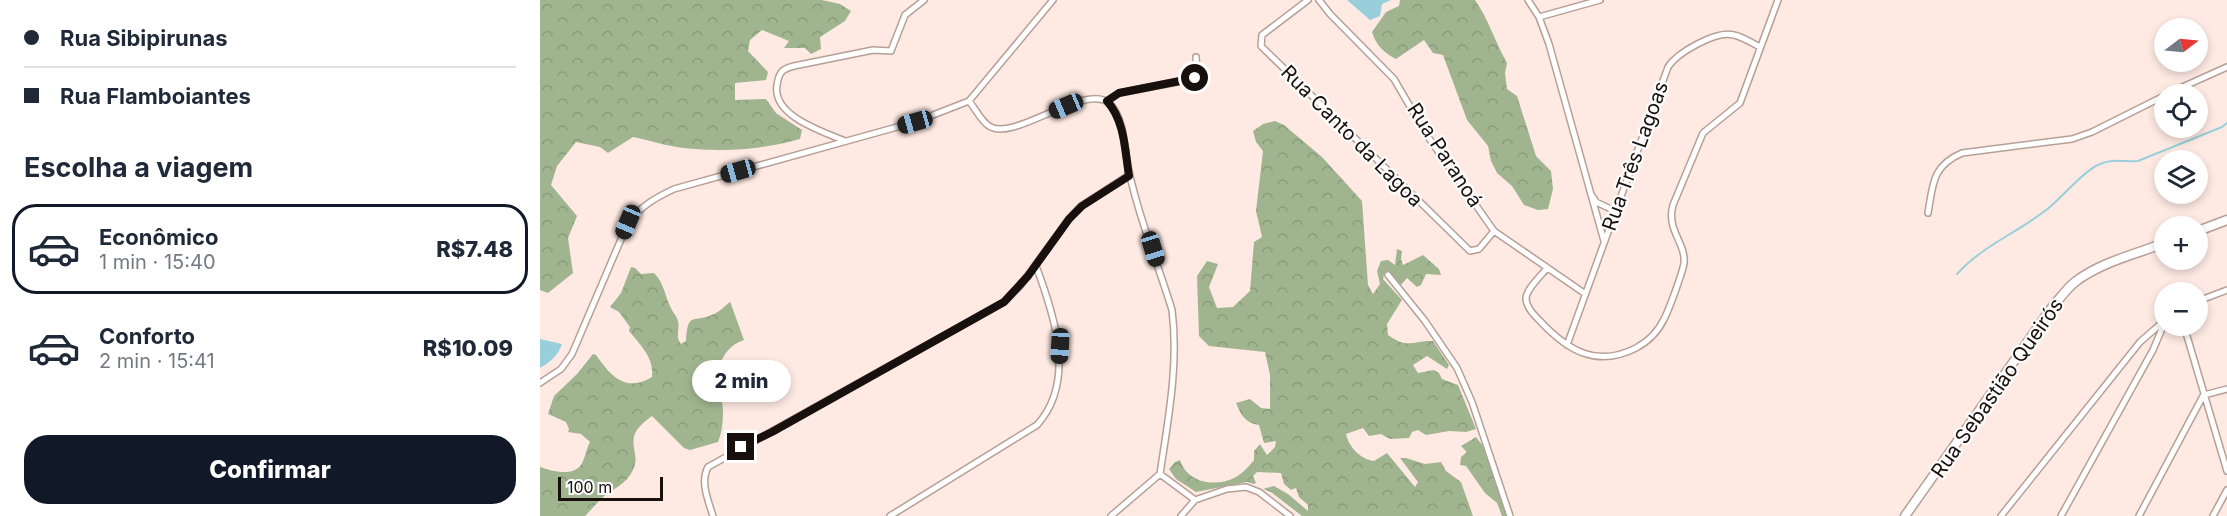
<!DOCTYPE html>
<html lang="pt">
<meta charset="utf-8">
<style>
:root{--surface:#fff;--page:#f2f2f3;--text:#1f2937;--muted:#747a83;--line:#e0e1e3;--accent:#111827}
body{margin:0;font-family:Inter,sans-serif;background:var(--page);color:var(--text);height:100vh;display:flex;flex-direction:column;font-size:22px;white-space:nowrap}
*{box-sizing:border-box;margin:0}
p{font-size:20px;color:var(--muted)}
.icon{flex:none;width:33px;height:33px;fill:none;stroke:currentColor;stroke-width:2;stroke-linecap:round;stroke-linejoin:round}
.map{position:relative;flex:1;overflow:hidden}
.details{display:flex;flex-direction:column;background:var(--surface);width:540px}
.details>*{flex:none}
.banner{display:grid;align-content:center;height:132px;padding:0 24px;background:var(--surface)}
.needle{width:39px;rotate:74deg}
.controls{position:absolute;left:1614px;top:18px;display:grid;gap:12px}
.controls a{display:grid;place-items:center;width:54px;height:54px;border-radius:50%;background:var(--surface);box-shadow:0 3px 9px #0003;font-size:30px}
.scale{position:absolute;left:18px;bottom:15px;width:105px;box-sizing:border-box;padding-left:6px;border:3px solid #18100d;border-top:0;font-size:16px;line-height:21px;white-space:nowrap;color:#18100d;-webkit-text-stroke:4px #fcfcfc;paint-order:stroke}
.end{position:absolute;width:27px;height:27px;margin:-14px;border:8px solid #18100d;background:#fff;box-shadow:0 0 0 3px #fff}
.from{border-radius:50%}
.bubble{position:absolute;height:42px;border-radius:21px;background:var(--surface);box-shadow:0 3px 9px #0003;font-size:20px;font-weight:800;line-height:42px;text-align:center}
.car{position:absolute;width:18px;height:36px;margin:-18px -9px;border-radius:8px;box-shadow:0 0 4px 2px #0007;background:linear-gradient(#222 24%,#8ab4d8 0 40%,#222 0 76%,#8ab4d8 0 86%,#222 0)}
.banner b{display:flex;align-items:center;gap:21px;height:57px;font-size:22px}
.banner b+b{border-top:2px solid var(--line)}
.banner i{width:15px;height:15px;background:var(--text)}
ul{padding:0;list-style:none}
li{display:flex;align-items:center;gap:18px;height:90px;margin:0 12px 9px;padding:0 12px;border:3px solid transparent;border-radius:24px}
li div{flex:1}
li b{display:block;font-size:22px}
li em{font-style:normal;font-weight:800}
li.on{border-color:var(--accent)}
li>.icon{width:54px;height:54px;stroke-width:1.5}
h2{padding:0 24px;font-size:27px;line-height:72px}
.action{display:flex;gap:12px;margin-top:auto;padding:12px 24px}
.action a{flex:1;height:69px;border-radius:24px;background:var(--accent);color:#fff;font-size:24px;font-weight:800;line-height:69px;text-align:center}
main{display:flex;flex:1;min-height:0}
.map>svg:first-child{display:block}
.forest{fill:url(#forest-crowns)}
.water{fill:#98cfda}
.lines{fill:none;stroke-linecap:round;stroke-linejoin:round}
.stream{stroke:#98cfda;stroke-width:2}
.street-casing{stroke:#b69f96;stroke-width:8}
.secondary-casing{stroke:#b69f96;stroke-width:11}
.street{stroke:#fff;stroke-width:5}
.secondary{stroke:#fff;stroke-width:8}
.route{stroke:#18100d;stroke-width:8}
.labels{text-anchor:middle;stroke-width:4.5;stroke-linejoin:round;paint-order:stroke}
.street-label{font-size:20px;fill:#18100d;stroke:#fcfcfc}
</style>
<main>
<section class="details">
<div class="banner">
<b><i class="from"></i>Rua Sibipirunas</b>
<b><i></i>Rua Flamboiantes</b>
</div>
<h2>Escolha a viagem</h2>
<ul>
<li class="on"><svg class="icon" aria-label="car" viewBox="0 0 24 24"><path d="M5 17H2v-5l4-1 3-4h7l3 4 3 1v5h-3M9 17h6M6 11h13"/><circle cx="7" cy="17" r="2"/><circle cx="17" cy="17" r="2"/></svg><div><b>Econômico</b><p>1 min · 15:40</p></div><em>R$7.48</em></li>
<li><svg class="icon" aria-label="car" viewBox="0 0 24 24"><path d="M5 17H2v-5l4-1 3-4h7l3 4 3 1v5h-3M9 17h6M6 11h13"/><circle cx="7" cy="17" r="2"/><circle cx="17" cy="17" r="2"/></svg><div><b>Conforto</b><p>2 min · 15:41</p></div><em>R$10.09</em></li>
</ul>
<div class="action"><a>Confirmar</a></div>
</section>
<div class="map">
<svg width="1687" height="516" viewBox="0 0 1687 516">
<defs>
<pattern id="forest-crowns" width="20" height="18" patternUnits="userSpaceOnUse" patternTransform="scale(1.5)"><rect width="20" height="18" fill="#a0b58f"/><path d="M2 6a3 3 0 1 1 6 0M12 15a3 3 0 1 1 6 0" fill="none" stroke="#899b7a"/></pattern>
</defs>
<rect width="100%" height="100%" fill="#feeae3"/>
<path class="forest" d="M0,0H282L300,4L311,11L305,21L280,37L281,49L271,54L265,48H244L249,41L222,30L210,40L208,51L228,72L226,80L195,83V100L226,99L236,113L262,130L260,139C221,150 183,152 143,148C126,146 109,140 93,137L68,153L60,147L36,142L17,166L11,185L37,216L28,238L33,273L8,293L0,290Z
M860,0H935C949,20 955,42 967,63L965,73L967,89L977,96L996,156L1011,171L1013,189L1008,209L998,210L984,205L972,186L957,173L951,161L948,146L927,120L903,55L893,53L884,40L856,59C844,53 836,45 832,32L846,12L859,6Z
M735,121L744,125L782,157L822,201L828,285L833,294L840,284L837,271L841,261L848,260L855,265L857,249L862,251L861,259L863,265L883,255L899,269L901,275L886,274L881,285L877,287L867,278L861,285L852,275L844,274L843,279L862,300L847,324L848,335C869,350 872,340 893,341L909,365L907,369L887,356L873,365L878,373L894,370L899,373L902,379L918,385L936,429L926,432L909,431L886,435L878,430L872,432L869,438L850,439L841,434L829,436L823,428L806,434C809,447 820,459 834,461L847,453L875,487L878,482L860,458H866L885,464L901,462L906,471L921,482L933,516H762L731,492L723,489L734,486L748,494L768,511V505L759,497L756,488L751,490L744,484L741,473L717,472L713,476L716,483L714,484L707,482L656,492L636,479L629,469L635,462L640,460C647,483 676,488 696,477C703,473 709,466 714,460V451L720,444L727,455L735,447L736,441L724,443L719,425C705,423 701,415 696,403L710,399L721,408L730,409V375L725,352L669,346L659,336L657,276L667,261L678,264L669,287L677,308L693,307L710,291L714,242L722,237L716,211L723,151L716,142L713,131L723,124Z
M91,267L95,268L101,274L114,273C124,282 125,297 131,308C133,313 137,316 138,321C140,330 135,337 141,344L146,341C148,310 153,324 174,314C179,312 185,306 190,302L191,304L204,340C190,344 181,357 178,371C176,379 180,387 181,395C184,410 184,427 178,442L150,450L144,448L112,416C78,440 103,449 93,470C87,484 72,489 62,498C56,504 51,510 45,516H0V467C12,471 32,477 41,465C45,459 46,449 50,442L41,434L28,432L29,429L26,422L8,414L14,396L37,374L53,354L56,355C71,376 85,393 112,377C114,357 101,346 89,331L90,327L79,312L70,307L81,293Z
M936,437L943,446L967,516H962L957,503L945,493L926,466L920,465L921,457L927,452L921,446Z"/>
<path class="water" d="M807,0H851L842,4L840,16L830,20Z
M0,339L22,344C18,356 10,362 0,368Z"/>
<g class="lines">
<path class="stream" d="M1417,274C1442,246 1477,233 1506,210C1521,199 1542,172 1558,165C1572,158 1584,162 1598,161L1682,127L1687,123"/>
<g class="street-casing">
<path id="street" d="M768,0L722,35L721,46L930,251L939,249L954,231
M779,0L790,14L854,79L886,134L954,231L1044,293
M988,0L999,17L1009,44L1064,241
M999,17L1060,0
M1627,94L1687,67
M429,101C435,108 441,121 449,126C474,143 546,81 570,104C582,116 584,139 586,156C594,205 617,261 632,310C639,364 628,420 620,474L655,500
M567,101L579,93L653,79L657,72L656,57
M305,141C282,131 232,116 237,85C239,72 242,69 254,66L333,50L351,51L365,15L384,0
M1053,197L1056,202L1075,211
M1388,213C1393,184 1392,166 1422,153L1532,139L1552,132L1624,96
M1007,268C1001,276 987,288 986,298C986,307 994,315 1000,321C1028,351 1057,368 1096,348C1109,341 1118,332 1124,319C1129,310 1143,271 1144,263C1146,243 1126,230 1133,205L1163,133L1200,103L1238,0
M848,275L885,321L917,368L932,402L970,516
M1658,301L1687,290
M1644,326L1687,471
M1027,345L1128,67C1137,53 1176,30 1194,35C1203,37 1212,43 1220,47
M0,383L21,369L32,354L88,223C101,206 115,198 134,189L375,122L429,101L513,0
M1664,395L1687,389
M173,516C168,500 160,482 168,467L464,302L480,286L529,219L541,206L589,175
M350,516L497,425C537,381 514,314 496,266
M571,516L620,474
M641,516L655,500L687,489L706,487L719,492L750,516
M1461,516L1600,342L1624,321
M1521,516L1613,350L1624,324
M1599,516L1663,396
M1673,516L1687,490"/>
</g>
<g class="secondary-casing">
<path id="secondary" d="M1658,231L1687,220
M1365,516L1510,310C1518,301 1526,289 1535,282C1561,262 1594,255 1624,243"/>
</g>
<use href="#street" class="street"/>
<use href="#secondary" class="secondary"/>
</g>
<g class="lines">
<path class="route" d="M201,447L232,432L464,302L488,276L529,219L542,206L589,176C585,151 585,121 567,101L579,93L655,78"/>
</g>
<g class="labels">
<g class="street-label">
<text transform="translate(812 136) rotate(45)" y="7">Rua Canto da Lagoa</text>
<text transform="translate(905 155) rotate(57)" y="7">Rua Paranoá</text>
<text transform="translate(1095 156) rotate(-70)" y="7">Rua Três Lagoas</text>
<text transform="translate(1457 388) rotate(-55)" y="7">Rua Sebastião Queirós</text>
</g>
</g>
</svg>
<div class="controls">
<a><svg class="needle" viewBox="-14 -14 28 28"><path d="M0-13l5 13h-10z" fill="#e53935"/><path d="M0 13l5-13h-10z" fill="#747a83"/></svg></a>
<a><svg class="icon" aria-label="locate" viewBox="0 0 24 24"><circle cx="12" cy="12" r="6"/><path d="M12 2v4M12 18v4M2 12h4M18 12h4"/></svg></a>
<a><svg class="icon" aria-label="layers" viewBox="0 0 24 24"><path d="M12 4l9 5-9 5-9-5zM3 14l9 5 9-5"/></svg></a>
<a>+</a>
<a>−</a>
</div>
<div class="scale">100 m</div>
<i class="end from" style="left:655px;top:78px"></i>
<i class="end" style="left:201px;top:447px"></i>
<div class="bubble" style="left:152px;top:360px;width:99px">2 min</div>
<i class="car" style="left:526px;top:106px;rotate:247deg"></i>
<i class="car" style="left:375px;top:122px;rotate:254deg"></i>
<i class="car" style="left:198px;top:171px;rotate:254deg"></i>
<i class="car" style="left:88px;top:222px;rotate:203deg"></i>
<i class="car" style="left:613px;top:249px;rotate:163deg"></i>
<i class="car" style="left:520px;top:346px;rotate:183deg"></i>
</div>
</main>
